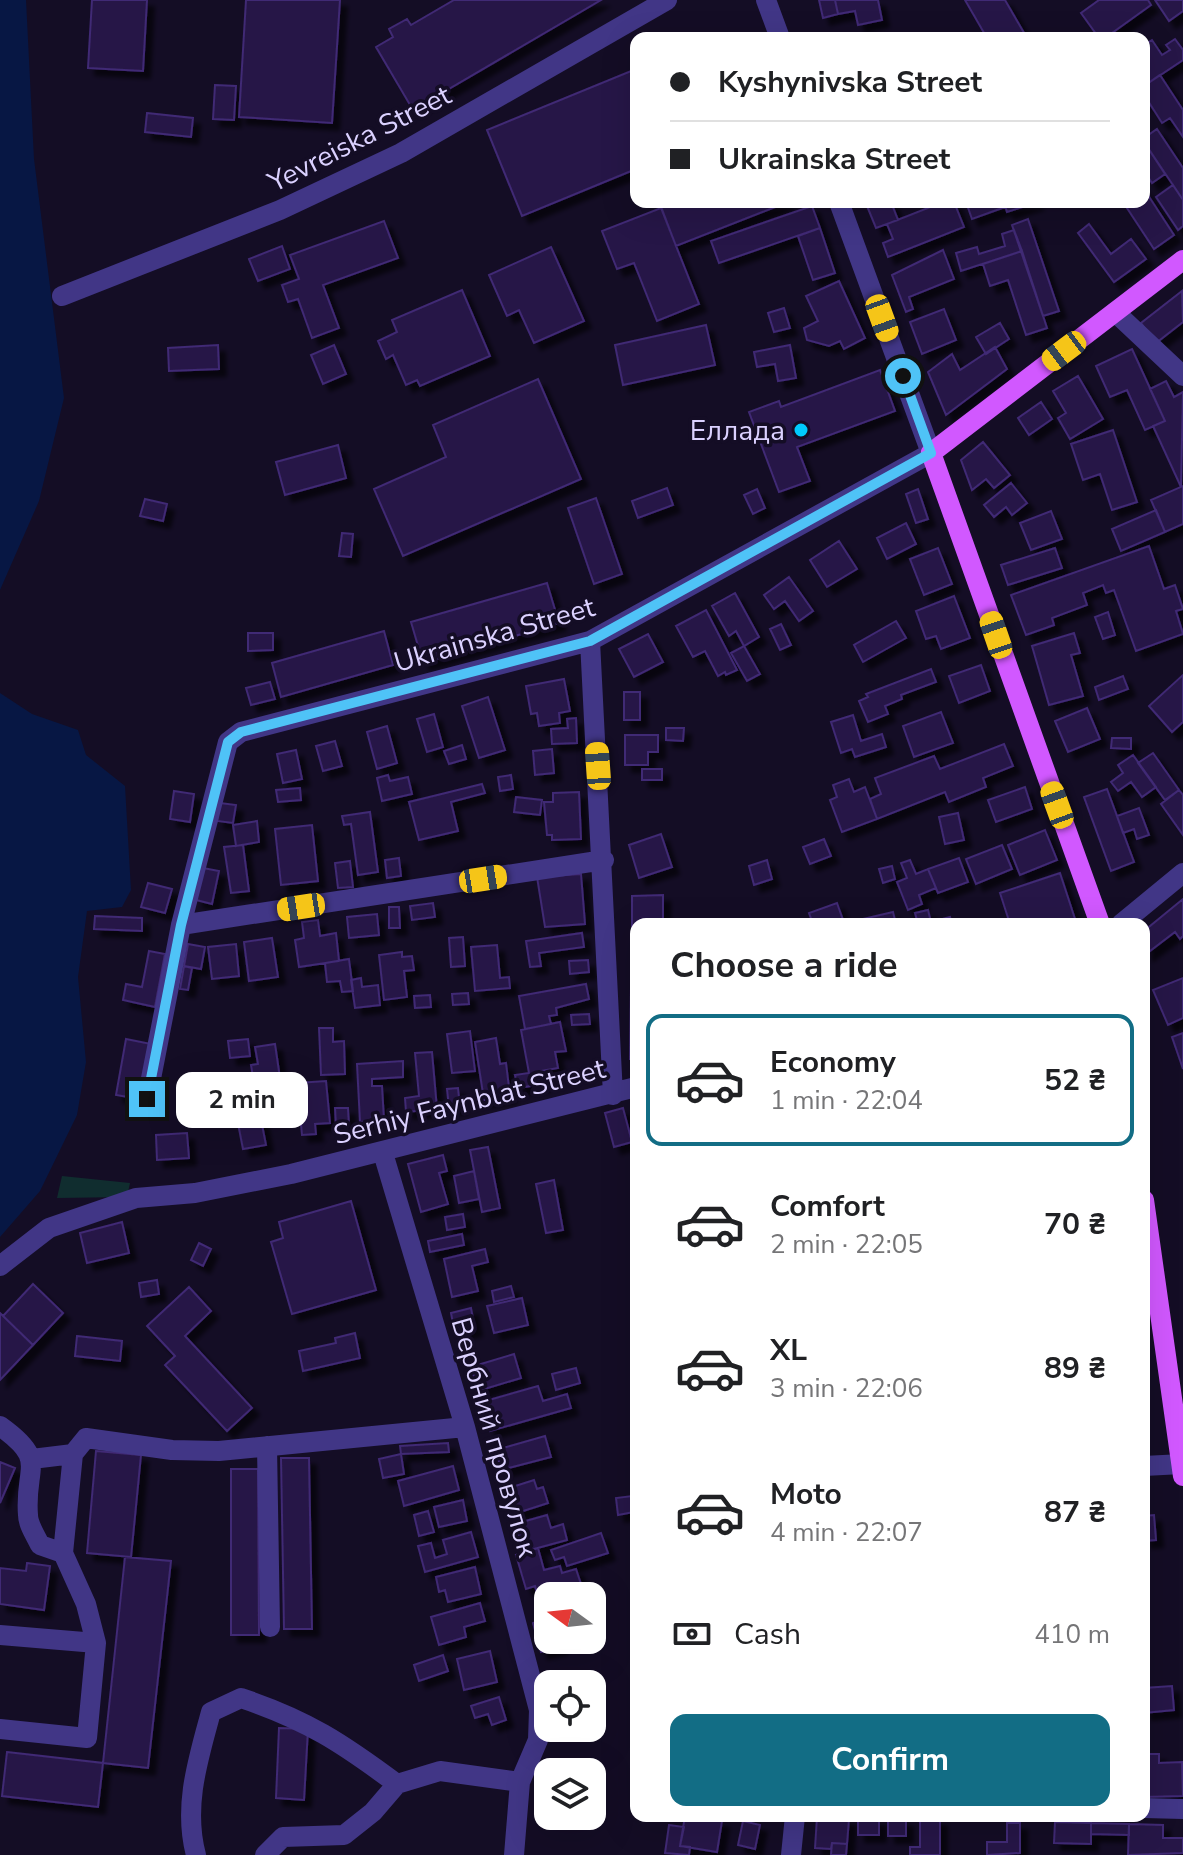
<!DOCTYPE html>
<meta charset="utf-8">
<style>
:root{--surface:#fff;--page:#f6f6f6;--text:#202124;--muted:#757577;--line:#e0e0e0;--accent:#126d85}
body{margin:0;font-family:"Nunito Sans",sans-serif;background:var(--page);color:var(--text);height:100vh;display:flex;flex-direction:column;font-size:30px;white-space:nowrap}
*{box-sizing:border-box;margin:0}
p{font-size:26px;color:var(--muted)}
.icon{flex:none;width:44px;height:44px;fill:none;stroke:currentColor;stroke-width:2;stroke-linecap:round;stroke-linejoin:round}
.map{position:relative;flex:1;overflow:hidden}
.side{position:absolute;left:630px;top:918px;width:520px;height:904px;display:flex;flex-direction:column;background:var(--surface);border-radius:16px;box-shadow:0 8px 32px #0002}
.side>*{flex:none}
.top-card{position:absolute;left:630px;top:32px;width:520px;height:176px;border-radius:16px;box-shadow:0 8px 32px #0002;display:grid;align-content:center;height:176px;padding:0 40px;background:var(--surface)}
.needle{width:52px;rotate:285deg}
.fabs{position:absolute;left:534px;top:1582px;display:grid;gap:16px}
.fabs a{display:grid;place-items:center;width:72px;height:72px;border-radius:16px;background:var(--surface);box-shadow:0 8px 32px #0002;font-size:40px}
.end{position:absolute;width:36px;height:36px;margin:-18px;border:10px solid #4fc3f7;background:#111;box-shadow:0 0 0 4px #111}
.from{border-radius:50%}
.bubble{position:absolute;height:56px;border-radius:16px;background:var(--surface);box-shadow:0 8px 32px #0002;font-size:26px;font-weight:700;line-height:56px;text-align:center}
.car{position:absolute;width:24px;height:48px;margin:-24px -12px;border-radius:10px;box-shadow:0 0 6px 2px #0007;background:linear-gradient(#f5c518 24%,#345 0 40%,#f5c518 0 76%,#345 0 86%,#f5c518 0)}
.top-card b{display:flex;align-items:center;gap:28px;height:76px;font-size:30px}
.top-card b+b{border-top:2px solid var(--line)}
.top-card i{width:20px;height:20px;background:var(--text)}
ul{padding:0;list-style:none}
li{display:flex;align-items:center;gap:24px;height:132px;margin:0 16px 12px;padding:0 24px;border:4px solid transparent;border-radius:16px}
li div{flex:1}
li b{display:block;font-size:30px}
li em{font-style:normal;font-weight:700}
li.active{border-color:var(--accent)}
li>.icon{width:72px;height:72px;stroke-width:1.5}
h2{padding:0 40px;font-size:36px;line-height:96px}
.pay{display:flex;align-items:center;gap:20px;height:88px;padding:0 40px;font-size:30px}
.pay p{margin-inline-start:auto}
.action{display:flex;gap:16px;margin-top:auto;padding:16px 40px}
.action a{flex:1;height:92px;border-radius:16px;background:var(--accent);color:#fff;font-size:32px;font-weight:700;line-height:92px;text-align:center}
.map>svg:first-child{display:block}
.green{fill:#102d2f}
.water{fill:#071744}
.building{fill:#271847;stroke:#402974;stroke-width:2;filter:url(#shadow)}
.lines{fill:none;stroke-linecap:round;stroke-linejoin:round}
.minor{stroke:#413686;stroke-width:20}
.major{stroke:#d158ff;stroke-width:20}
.route{stroke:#4fc3f7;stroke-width:10}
.poi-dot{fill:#00cafc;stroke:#140d25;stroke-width:3}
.labels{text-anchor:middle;stroke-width:7;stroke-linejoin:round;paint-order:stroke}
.street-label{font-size:28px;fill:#dbd1ff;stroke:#140d25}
.poi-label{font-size:28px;fill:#dbd1ff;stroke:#140d25;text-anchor:end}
</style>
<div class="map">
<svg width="1183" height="1855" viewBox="0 0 1183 1855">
<defs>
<filter id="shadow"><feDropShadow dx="7" dy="7" stdDeviation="2" flood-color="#0009"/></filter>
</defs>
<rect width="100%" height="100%" fill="#140d25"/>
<path class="green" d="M62,1176L130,1183L127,1197L57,1198Z"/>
<path class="water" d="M0,0H26L34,159L64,398L39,501L0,590Z
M0,693L32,714L78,730L86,755L125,786L131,890L122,907L87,911L78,977L86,1062L77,1115L40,1191L0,1237Z"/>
<path class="building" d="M92,0H147L143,71L88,68Z
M246,0H340L332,123L239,117Z
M454,0H601L413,110L376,47L393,37L389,29L407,19L411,25Z
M819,0H835L838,14L823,18Z
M835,0H878L882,20L858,25L855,11L838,14Z
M965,0H1005L1027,38H987Z
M1099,0H1148L1151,5L1105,38H1099L1081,13Z
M1155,0H1183V11L1169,21Z
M1175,39L1183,50V60L1144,86V45L1152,40L1162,55L1170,50L1166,45Z
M636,69V169L522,216L487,130Z
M1160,75L1183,110V137L1170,118L1162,123L1148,101L1144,104V86Z
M215,85L236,86L234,120L213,119Z
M147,113L193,118L191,137L145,132Z
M1157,129L1183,168V200L1144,142V138Z
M1144,142L1165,174L1152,183L1144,171Z
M1173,185L1183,200V226L1178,230L1156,197Z
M1144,189L1174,235L1154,249L1123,202H1144Z
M665,202H788L676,246L660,204Z
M878,202H891L898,220L876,228L867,206Z
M943,202H954L964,227L888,257L883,243L893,239L887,224Z
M966,202H1004L1005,207L972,219Z
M1004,202H1038L1007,212Z
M812,206L820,228L719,263L711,241Z
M661,208L699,304L657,321L634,263L617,269L602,231Z
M1028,219L1059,311L1043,316L1012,225Z
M384,221L398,258L323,285L339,328L312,338L298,299L288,302L282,285L299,279L290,255Z
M1089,224L1111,254L1131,239L1146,259L1114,282L1078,233Z
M820,228L835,273L813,280L798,236Z
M1014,230L1022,251L961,271L956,253L977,247L979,254L1005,246L1002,234Z
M282,246L290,269L258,281L249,259Z
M551,247L584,321L534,343L519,310L507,316L489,275Z
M943,250L954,279L909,297L913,309L906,312L892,275Z
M1022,251L1047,328L1026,335L1008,280L990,286L983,264Z
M839,281L865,338L844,349L840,341L829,346L807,340L804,328L818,321L806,296Z
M462,290L490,356L420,386L417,380L406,385L393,355L386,359L378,341L397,332L392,320Z
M1182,291L1183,322L1156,343L1141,323Z
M784,308L790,328L774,332L768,313Z
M944,309L956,340L922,354L910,322Z
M1000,323L1009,339L986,354L976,337Z
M706,325L715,365L623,385L615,345Z
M218,345L219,369L169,371L168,348Z
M334,345L346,374L323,384L311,355Z
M790,345L796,378L778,381L775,364L757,367L754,352Z
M995,347L1007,369L946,415L928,372L952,354L960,370Z
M1132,349L1165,421L1145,430L1127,390L1110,397L1096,366Z
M880,370L895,411L797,447L810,481L779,492L749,412L779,401L781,407Z
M1078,376L1103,419L1070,439L1058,418L1066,413L1053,391Z
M538,379L581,479L403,556L374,489L446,457L433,425Z
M1166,381L1174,397L1183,392L1181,487L1153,426L1165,421L1150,389Z
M1041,402L1052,419L1029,435L1018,418Z
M1113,430L1137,502L1112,510L1100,474L1083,480L1071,444Z
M983,442L1010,475L994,488L986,479L972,490L961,460Z
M338,445L346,478L285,495L276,462Z
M1011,483L1027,503L1012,515L1006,507L994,517L984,505Z
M1183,486V524L1165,532L1151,500Z
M667,488L673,505L638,518L632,501Z
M757,489L765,508L753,514L744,495Z
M918,489L928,519L916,523L906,494Z
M596,498L622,574L594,584L568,508Z
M145,499L167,504L163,521L140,516Z
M1156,510L1165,532L1121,551L1112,529Z
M1051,511L1062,539L1031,550L1020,523Z
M906,523L916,544L887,559L877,538Z
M342,533L353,534L351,557L339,556Z
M839,541L857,569L827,587L810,560Z
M1149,546L1164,589L1175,585L1183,609L1176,611L1183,634L1136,651L1114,590L1106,593L1103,585L1083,593L1087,605L1052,618L1054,625L1026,635L1011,595Z
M938,548L952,584L924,595L910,559Z
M1055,548L1062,568L1008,585L1001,565Z
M789,577L813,611L799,621L785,601L774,609L764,595Z
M547,583L559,623L423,663L411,622Z
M735,593L759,637L744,646L736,631L729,636L712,606Z
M954,596L970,638L941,649L936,636L926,639L916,611Z
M706,610L737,670L726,675L725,672L718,676L705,651L693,657L676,626Z
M1108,612L1115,635L1103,639L1095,617Z
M896,621L906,638L863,662L854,645Z
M781,624L791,645L780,650L770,629Z
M384,631L393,665L281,697L272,663Z
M248,633H273V650L248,651Z
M1074,633L1080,653L1071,655L1083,696L1049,705L1032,646Z
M648,634L663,662L634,677L619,649Z
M744,646L760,674L747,681L731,653Z
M981,665L990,691L959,703L949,676Z
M931,669L936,682L901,695L902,699L885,706L888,714L868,722L859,701L868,697L866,694Z
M1183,675V722L1172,732L1149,706Z
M1123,676L1128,689L1099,700L1095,687Z
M564,679L570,711L559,713L560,723L539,726L537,713L531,714L526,686Z
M270,682L275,699L251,705L246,688Z
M624,692H640V720H624Z
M488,697L505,750L479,758L462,706Z
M1087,708L1100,739L1068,752L1055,721Z
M941,712L953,743L914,757L903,726Z
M434,714L443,747L427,752L417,719Z
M853,715L861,741L882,734L886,747L855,757L852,749L841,753L831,722Z
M576,718L577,743L552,744L551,729L568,728L567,719Z
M387,726L397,763L377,769L367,732Z
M666,728H684L683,741L666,740Z
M625,735H658V752H648V765H625Z
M1112,738H1131V749L1111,748Z
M335,741L342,766L323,771L316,746Z
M1004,744L1013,766L983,778L986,787L949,802L945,792L877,819L870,799L881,794L875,778L934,756L940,769Z
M462,745L466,759L449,764L444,751Z
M552,749L554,773L535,775L533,751Z
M296,750L302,779L283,783L277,754Z
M1153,753L1179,790L1165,800L1138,763Z
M1133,755L1156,787L1142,797L1131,782L1118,791L1111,782L1123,773L1118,765Z
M642,769H662V780H642Z
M388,775L390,781L408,777L412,794L382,801L377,778Z
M511,775L513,789L500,791L498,777Z
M849,779L854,792L865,787L877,819L842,832L830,800L837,797L833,785Z
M482,784L485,793L451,802L458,831L419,840L409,802Z
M1025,787L1032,809L996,822L988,800Z
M300,788L301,800L278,802L276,790Z
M1107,789L1134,862L1111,871L1084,797Z
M1179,790L1183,795V835L1161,804Z
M174,791L194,794L190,822L170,819Z
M579,792L581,839L552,840V835H547L544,802H553V793Z
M516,797L542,800L540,815L514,812Z
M220,803L236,805L233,823L217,821Z
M1139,808L1149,835L1137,839L1134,829L1123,833L1117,816Z
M370,812L378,872L358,875L351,824L344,825L342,816Z
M958,813L964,840L945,844L939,817Z
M257,821L259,842L236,846L233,825Z
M312,825L318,881L281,885L275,829Z
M1045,830L1057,860L1020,875L1008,845Z
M661,834L672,867L639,878L629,845Z
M824,839L831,856L810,864L803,847Z
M243,845L249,891L231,893L224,847Z
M1002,845L1012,869L976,884L966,859Z
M399,858L401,876L387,878L385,860Z
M959,858L968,882L938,893L928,869Z
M767,860L772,879L754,885L749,866Z
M910,860L916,874L928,869L936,888L919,895L922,904L908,910L897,882L907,878L901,863Z
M350,861L353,887L338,888L335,863Z
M892,866L895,879L883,883L879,869Z
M203,868L219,871L212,904L196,900Z
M1060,873L1076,922L1010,924L1000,893Z
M581,874L585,924L545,927L537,877Z
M148,883L172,889L165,913L141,907Z
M663,895V924H636V931H632V896Z
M1183,899V936L1180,939L1175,932L1146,954L1144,931Z
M433,903L435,917L412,920L410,906Z
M837,903L843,920L813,924L809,913Z
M389,907H399L400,928H389Z
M928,910L931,922L950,917L952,924H918L915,913Z
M893,912L896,924H864L863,919Z
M377,914L379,935L349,938L347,917Z
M95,916L142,918V931L94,929Z
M318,920L320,936L336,933L339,961L299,967L295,940L304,938L302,922Z
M582,933L584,947L539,953L541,966L530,967L526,941Z
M463,937L465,966L451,967L449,938Z
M272,938L278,977L249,981L244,942Z
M188,944L205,947L201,969L184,966Z
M236,944L239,976L212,979L208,947Z
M497,945L500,978L509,977L510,988L475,991L471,947Z
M149,951L165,954L155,1007L123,1000L126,984L142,987Z
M402,952V957L412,956L414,970L404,971L407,997L384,1000L379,955Z
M349,959L353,991L342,992L340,981L327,982L325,963Z
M588,960L589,972L570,974L569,961Z
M184,966L192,968L188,990L180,989Z
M361,978L362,987L378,985L380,1005L355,1008L351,980Z
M1183,978V1018L1168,1025L1153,990Z
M586,984L589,999L556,1008L557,1015L549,1016L551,1024L525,1029L519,996Z
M631,987L636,988V1059H630Z
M468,993L469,1004L453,1005L452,994Z
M430,995L431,1007L415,1008L414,996Z
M589,1014L590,1024L572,1025L571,1015Z
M560,1022L566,1051L555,1052L558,1068L541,1071L544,1084L518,1088L515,1075L529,1073L521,1030Z
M319,1028H333V1042L344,1041L345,1074L321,1075Z
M470,1031L475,1071L452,1073L447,1034Z
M1183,1033V1069L1172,1037Z
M496,1038L500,1064L506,1063L510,1096L484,1100L475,1042Z
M126,1039L151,1044L140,1099L116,1095Z
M248,1039L250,1056L230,1058L228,1041Z
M275,1044L281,1085L255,1089L251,1065L258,1064L255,1047Z
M432,1052L437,1109L406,1112L405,1098L419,1096L415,1053Z
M403,1061V1077L372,1079V1086H382L384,1120L360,1122L357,1064Z
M326,1081L330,1123L315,1124L316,1134L302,1135L297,1083Z
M458,1088L460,1107L449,1108L447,1089Z
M256,1094L266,1145L243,1149L233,1098Z
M335,1108H348L349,1126L336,1127Z
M623,1108L632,1142L614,1147L605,1113Z
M187,1133L189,1158L157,1160L156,1135Z
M488,1147L500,1208L482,1212L470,1150Z
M443,1155L447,1171L439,1173L448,1204L421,1212L408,1164Z
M474,1171L479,1199L459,1203L454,1176Z
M554,1180L563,1230L546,1233L536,1184Z
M351,1201L376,1290L292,1314L271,1242L283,1238L279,1222Z
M463,1214L465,1227L447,1230L445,1217Z
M122,1222L129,1253L87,1263L80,1233Z
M462,1234L464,1245L430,1252L428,1241Z
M199,1243L211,1249L203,1266L191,1260Z
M485,1249L488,1262L472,1266L478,1291L452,1297L444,1259Z
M157,1280L159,1294L141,1297L139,1283Z
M33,1284L63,1313L33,1345L3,1316Z
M511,1286L514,1297L494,1302L492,1291Z
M189,1287L211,1311L185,1336L252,1408L227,1431L165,1365L175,1356L147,1326Z
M522,1298L528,1325L494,1333L487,1306Z
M471,1308L475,1329L455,1334L451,1313Z
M0,1313L33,1345L0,1380Z
M355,1333L360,1358L303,1371L299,1351L336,1343L335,1338Z
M77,1336L122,1341L120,1361L75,1356Z
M514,1354L521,1378L478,1391L471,1367Z
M576,1368L580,1383L556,1390L552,1374Z
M538,1386L543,1401L567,1394L571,1408L490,1431L482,1402Z
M545,1436L551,1457L501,1470L496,1450Z
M448,1443L449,1452L401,1454L400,1446Z
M96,1451L141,1455L131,1557L87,1553Z
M401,1454L404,1474L383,1478L379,1459Z
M281,1458H309L312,1629H284Z
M0,1462L15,1468L0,1503Z
M453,1466L459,1490L404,1506L398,1481Z
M231,1469H258L259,1635H231Z
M534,1480L537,1489L543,1487L548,1503L514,1514L506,1489Z
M632,1496L634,1512L618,1515L616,1498Z
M463,1500L467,1521L439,1527L434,1507Z
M428,1511L434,1532L419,1536L414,1515Z
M547,1515L551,1528L563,1524L567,1540L523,1552L515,1524Z
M1154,1515L1156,1540L1144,1541V1516Z
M471,1532L478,1557L425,1572L418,1546L431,1543L435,1558L447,1554L443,1540Z
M601,1533L608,1553L567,1566L564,1557L555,1560L551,1550Z
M538,1548L544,1570L560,1566L562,1573L576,1569L581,1584L538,1597L535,1586L526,1589L516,1555Z
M125,1557L171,1561L148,1768L103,1763Z
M27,1563L50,1566L44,1610L0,1604V1568L26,1571Z
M475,1567L481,1594L448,1602L445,1590L439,1592L436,1577Z
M568,1588L571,1596H548V1640H559L561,1647L541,1652L533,1623L544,1619L538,1597Z
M480,1603L485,1621L464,1627L466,1637L439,1645L431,1617Z
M490,1651L497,1682L464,1690L457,1659Z
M443,1655L448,1671L419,1681L414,1665Z
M1172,1686L1174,1710L1144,1713V1688Z
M499,1697L506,1720L492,1725L488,1714L475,1718L471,1706Z
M279,1728L308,1729L304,1800L276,1798Z
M7,1752L103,1763L98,1807L2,1796Z
M1144,1754H1159V1763L1182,1762L1183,1796L1144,1797Z
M685,1816L722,1821L717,1852L680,1846Z
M817,1817L849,1819L847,1844L832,1843L831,1849L815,1848Z
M858,1819H879V1835H858Z
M920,1819H940V1855H910V1847H920Z
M888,1820H906V1836H888Z
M743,1821L760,1825L755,1849L738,1845Z
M1055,1822L1091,1823V1844L1054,1843Z
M1007,1823H1020V1853L987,1855V1842H1007Z
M1091,1823L1129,1824V1835L1091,1834Z
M1129,1824L1163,1825V1838H1183V1853L1128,1855Z
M669,1825L684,1827L680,1846L690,1847L689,1855L665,1853Z
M832,1843L847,1844L846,1855H831Z"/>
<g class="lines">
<path class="minor" d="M766,0L780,38
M62,296L280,210L401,153L667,0
M1115,312L1183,376
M590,641L613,1095
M1121,924L1183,873
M181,925L604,860
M147,1099L181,925L228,742L241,732L590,641L931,453L839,202
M383,1153L465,1427L539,1710L538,1740L520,1782L514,1855
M0,1266L49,1228L136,1198L195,1193L291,1174L636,1087
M0,1426C49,1461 24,1466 28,1515C28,1525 36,1536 40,1545L63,1553
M267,1446L270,1627
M32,1459L73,1454
M1144,1466L1182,1464
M0,1635L96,1643
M0,1729L87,1738L96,1643L86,1604L63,1553L73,1454L86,1438L172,1450L219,1451L465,1427
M1144,1808L1183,1809
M196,1855C183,1806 198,1760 211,1712L241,1698C307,1720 342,1743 397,1784
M265,1855L283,1837L344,1835L373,1812L397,1784L440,1771L520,1782
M791,1855L795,1816"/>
<path class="major" d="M1100,924L931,453L1183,260
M1144,1200L1183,1476"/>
</g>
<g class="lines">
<path class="route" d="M147,1099L181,925L228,742L241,732L590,641L931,453L903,376"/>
</g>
<circle class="poi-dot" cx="801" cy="430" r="8"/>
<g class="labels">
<g class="street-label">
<text transform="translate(359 138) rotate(-27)" y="10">Yevreiska Street</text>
<text transform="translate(494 634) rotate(-16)" y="10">Ukrainska Street</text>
<text transform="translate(469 1101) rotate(-14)" y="10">Serhiy Faynblat Street</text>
<text transform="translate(495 1437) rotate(74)" y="10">Вербний провулок</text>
</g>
<g class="poi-label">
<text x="785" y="440">Еллада</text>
</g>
</g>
</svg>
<div class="fabs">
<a><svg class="needle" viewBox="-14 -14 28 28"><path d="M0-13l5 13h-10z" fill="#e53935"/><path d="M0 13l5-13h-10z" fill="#757577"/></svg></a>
<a><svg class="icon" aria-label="locate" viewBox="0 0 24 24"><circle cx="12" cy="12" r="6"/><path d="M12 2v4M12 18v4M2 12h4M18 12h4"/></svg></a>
<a><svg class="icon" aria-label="layers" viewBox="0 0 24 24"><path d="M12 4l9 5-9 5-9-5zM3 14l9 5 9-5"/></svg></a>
</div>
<i class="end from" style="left:903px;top:376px"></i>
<i class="end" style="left:147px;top:1099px"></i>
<div class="bubble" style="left:176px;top:1072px;width:132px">2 min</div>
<i class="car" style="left:882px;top:318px;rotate:160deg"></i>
<i class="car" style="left:1064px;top:351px;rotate:233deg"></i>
<i class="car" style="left:996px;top:635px;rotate:341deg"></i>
<i class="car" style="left:598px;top:766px;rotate:356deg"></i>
<i class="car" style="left:1057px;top:805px;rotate:340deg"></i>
<i class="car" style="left:483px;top:879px;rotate:81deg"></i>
<i class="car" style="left:301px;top:907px;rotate:261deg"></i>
<div class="top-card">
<b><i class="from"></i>Kyshynivska Street</b>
<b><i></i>Ukrainska Street</b>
</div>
<section class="side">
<h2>Choose a ride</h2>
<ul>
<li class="active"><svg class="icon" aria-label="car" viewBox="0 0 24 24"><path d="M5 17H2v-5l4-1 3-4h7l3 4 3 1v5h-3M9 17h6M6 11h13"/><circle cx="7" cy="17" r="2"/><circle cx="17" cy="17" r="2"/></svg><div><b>Economy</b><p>1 min · 22:04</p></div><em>52 ₴</em></li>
<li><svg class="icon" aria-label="car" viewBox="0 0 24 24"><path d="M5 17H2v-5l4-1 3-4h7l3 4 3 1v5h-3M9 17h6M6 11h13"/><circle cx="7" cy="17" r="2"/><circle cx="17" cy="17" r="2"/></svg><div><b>Comfort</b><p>2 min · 22:05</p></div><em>70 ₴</em></li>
<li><svg class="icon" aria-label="car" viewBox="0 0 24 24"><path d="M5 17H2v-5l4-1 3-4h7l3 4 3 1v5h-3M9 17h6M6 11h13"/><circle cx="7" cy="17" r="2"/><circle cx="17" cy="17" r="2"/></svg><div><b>XL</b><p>3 min · 22:06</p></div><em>89 ₴</em></li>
<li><svg class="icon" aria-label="car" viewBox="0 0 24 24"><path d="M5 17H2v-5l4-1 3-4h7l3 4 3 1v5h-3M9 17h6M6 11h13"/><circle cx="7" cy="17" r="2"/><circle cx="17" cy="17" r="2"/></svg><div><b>Moto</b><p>4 min · 22:07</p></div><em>87 ₴</em></li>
</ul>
<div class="pay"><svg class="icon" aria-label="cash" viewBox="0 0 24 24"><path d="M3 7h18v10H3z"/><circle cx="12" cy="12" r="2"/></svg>Cash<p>410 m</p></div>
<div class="action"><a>Confirm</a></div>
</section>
</div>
